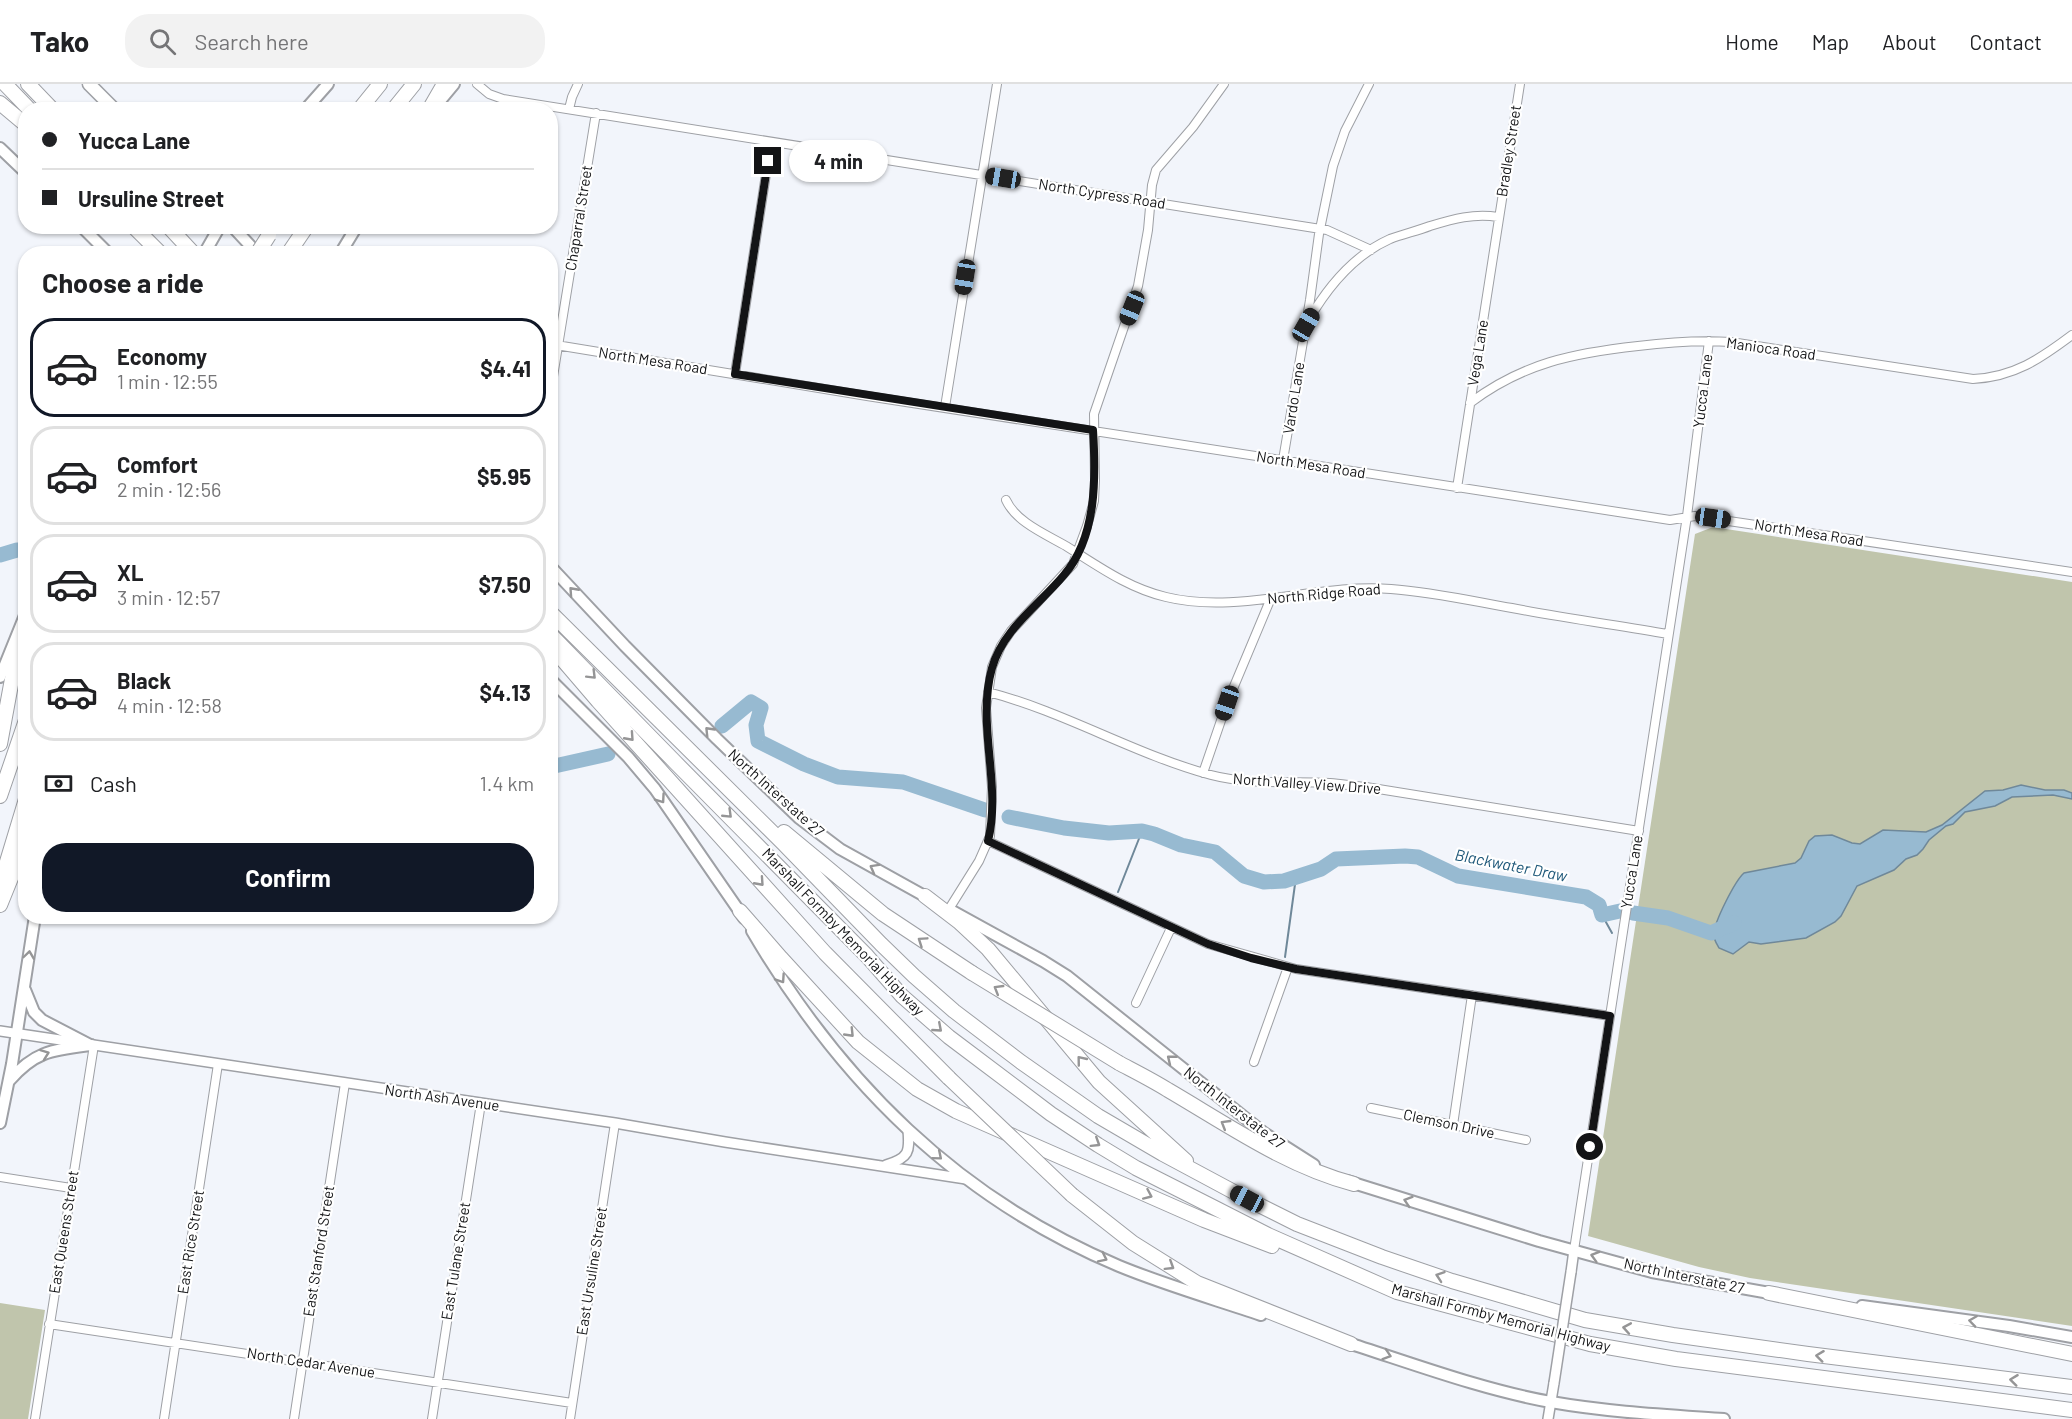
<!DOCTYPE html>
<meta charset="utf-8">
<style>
:root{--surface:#fff;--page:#f2f2f2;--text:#202124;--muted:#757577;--line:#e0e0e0;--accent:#111827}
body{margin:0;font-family:Barlow,sans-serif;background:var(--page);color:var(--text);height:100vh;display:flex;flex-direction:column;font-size:22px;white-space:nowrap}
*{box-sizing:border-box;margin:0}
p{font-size:20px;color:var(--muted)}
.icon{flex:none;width:33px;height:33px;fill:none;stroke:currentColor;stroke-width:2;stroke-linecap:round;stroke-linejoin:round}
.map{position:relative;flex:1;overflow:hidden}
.details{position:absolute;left:18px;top:162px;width:540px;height:678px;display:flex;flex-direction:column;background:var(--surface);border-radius:24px;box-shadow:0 2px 4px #0004}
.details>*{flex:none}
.guide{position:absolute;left:18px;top:18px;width:540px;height:132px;border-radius:24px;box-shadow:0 2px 4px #0004;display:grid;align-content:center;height:132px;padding:0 24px;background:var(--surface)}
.end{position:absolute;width:27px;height:27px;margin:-14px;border:8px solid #131416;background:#fff;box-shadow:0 0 0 3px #fff}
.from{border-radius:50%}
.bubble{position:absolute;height:42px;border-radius:21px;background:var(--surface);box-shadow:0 2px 4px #0004;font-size:20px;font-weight:700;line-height:42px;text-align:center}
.car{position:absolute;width:18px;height:36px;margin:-18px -9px;border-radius:8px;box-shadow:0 0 4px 2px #0007;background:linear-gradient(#222 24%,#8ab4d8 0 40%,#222 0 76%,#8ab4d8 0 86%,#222 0)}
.guide b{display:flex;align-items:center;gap:21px;height:57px;font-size:22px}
.guide b+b{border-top:2px solid var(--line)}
.guide i{width:15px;height:15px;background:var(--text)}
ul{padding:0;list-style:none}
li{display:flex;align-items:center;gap:18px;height:99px;margin:0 12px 9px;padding:0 12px;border:3px solid var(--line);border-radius:24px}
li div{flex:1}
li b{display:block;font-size:22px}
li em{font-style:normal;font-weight:700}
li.on{border-color:var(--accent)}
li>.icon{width:54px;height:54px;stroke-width:1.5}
h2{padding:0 24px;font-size:27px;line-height:72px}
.pay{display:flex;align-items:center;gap:15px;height:66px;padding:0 24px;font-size:22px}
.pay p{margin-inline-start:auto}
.button{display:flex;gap:12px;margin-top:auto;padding:12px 24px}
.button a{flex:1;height:69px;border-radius:24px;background:var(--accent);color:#fff;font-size:24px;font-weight:700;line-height:69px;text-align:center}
header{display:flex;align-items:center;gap:36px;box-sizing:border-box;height:84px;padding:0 30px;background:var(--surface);border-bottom:2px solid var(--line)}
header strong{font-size:28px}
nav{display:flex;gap:33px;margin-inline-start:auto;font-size:21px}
.search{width:420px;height:54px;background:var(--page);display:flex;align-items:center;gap:15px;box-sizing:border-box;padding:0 21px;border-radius:24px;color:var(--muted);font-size:22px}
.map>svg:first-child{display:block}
.green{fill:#c0c5ac}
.water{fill:#97bad1;stroke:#6f8899;stroke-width:1.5}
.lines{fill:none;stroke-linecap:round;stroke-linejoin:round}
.stream{stroke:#6f8899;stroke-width:2}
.river{stroke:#97bad1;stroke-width:15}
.minor-casing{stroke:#9ea0a5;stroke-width:10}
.tertiary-casing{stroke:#9ea0a5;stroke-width:12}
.secondary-casing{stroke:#9ea0a5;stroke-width:14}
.primary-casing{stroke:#9ea0a5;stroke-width:15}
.motorway-casing{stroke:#9ea0a5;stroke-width:16}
.minor{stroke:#fff;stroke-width:8}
.tertiary{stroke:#fff;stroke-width:9}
.secondary{stroke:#fff;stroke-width:10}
.primary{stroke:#fff;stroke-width:12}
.motorway{stroke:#fff;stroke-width:14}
.tertiary-bridge-casing{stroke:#9ea0a5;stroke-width:12;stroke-linecap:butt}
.motorway-bridge-casing{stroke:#9ea0a5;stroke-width:16;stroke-linecap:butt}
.tertiary-bridge{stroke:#fff;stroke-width:9}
.motorway-bridge{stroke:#fff;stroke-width:14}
.oneway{stroke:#959596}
.route{stroke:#131416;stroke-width:8}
.labels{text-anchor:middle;stroke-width:4.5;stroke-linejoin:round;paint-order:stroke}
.street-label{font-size:15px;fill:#131416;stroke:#fff}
.water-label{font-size:16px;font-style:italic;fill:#1e5879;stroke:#fff}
</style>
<header>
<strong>Tako</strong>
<div class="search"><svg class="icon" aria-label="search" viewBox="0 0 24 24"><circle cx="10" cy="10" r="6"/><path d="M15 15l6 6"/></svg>Search here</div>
<nav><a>Home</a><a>Map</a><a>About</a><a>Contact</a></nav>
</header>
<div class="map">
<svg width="2072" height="1335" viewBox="0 0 2072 1335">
<rect width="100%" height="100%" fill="#f2f5fb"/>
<path class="green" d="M1713,443L2072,498V1242L1750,1194L1699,1183L1588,1152L1695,450Z
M0,1219L45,1226L28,1335H0Z"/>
<path class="water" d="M2021,701L2045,706H2064L2072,709V715L2053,711L2012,713L1995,722L1965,728L1953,740L1946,742L1929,756L1923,765L1917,771L1906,775L1894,786L1857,802L1841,832L1835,838L1806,854L1761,860L1749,858L1733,870L1719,864C1717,860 1713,855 1714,850C1714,838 1735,797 1744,789L1795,779L1801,774L1809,757L1815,752L1832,751L1852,759L1860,760L1883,746L1926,748L1942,741L1985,707L2003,706Z"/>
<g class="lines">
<path class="stream" d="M1118,808L1142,747
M1602,831L1612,849
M1285,873L1296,793"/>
<path class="river" d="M0,471L17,466H26
M722,642L751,618L761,624L756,641L758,657L804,680L838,693L903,698L985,726
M550,683L608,670
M1009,733L1064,744L1109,749L1142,747L1154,750L1181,761L1215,768L1244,792L1264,798L1284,797L1321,785L1336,775L1405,772L1418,773L1458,792L1586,813L1599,821L1602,831L1620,827
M1633,829L1668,834L1711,849L1734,839"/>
<g class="minor-casing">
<path id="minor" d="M477,0L489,10L503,15L1327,146L1371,166
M569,25L572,13L578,0
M500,26L503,15
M1308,237C1327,204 1354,171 1390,155C1403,150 1417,147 1430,142C1453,135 1474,129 1498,133
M550,260L867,312L1670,436L1695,432L2072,488
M735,290L771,58
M550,311L596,29
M1470,319C1523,279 1574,269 1638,262C1670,258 1699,256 1731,258L1973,295C2014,293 2040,275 2072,251
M945,323L997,0
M1283,376L1310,216L1319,150L1333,82L1345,47L1369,0
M1457,404L1520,0
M1006,416C1016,438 1045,450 1066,462C1098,482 1128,504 1166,513C1239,531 1317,499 1391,505C1432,508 1472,517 1512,524C1564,534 1616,541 1668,550
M988,608C1065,628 1134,670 1211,691C1249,701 1290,697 1330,699C1342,700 1354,702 1366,703L1639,747
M1203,689L1227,619L1271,514
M988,757L1208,860L1296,885L1610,932
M949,825L979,777L990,752L992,703L986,624L992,583L1001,562L1011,547L1073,480L1087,442L1094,417L1095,396L1094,330L1138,202L1148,146L1152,101L1156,86L1193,43L1224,0
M1136,919L1171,844
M1254,978L1288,883
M1371,1024L1526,1056
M1453,1041L1472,911
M0,1093L71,1104
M1574,1166L1687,432L1709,257
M49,1240L572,1319
M35,1335L94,961
M164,1335L218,980
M294,1335L345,999
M432,1335L481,1019
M570,1335L615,1039"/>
</g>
<g class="tertiary-casing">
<path id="tertiary" d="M0,947L615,1039L725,1058L966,1095
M886,1081C909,1074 910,1068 908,1046
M1571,1188L1574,1166
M1548,1335L1554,1299"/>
</g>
<g class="secondary-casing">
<path id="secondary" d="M439,18L454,0
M305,26L328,0
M0,64L26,89
M81,142L109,170
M232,142L258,170
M204,170L220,142
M340,170L357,142
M550,482L625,562L717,655L799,734L840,765L930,815
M0,593L26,529
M550,595L628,673L655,705L744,834
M952,827L1043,877L1067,892L1264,1049L1314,1081
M752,847C840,997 957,1114 1119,1182C1165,1201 1214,1215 1261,1231
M25,906L34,928L42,936L90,961
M9,997C35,967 52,966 91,961
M0,1039L12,980L35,832
M1347,1097L1539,1157L1652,1188L1775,1210
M1862,1222L2009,1242L2072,1253
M1345,1258C1411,1279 1483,1306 1551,1318C1608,1328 1667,1331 1724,1335"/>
</g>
<g class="primary-casing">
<path id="primary" d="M89,0L115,26"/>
</g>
<g class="motorway-casing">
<path id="motorway" d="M5,0L30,26
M28,0L53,26
M0,19L26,41
M359,26L380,0
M393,26L414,0
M429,26L444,0
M133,142L161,170
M168,142L194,170
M288,170L307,142
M550,528L783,759L881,860L914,892L954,927L1021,978L1098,1032L1163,1070L1247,1115L1297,1140L1382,1173L1452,1197L1585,1236L1673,1251L1808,1270L2072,1303
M550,550L675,678L867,872L902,912L949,953L1051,1030L1098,1061L1136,1084L1215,1124L1268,1151L1397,1208L1590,1260L1676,1275L2072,1326
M550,561L598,617L825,869L949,994
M0,660L17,568L26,536
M0,712L26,636
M784,748L883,830L972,889
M0,801L26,715
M925,812L959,838L988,865L1099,998L1186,1077
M0,821L26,757
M740,827L781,874L858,958L917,1005L956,1027L1204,1136L1272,1162
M1119,979C1136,988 1152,996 1168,1006C1228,1041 1286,1082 1354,1100
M1072,1111L1133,1159L1197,1199L1351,1260
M1769,1209L2072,1270"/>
</g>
<use href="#minor" class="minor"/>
<use href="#tertiary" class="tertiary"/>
<use href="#secondary" class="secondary"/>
<use href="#primary" class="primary"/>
<use href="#motorway" class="motorway"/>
<g class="tertiary-bridge-casing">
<path id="tertiary-bridge" d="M1554,1299L1571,1188"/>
</g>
<g class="motorway-bridge-casing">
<path id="motorway-bridge" d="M257,170L269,151
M972,889L1119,979
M949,994L1072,1111"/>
</g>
<use href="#tertiary-bridge" class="tertiary-bridge"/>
<use href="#motorway-bridge" class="motorway-bridge"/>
</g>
<defs><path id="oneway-chevron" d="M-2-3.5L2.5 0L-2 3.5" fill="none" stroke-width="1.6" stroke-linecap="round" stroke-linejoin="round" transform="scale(1.5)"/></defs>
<g class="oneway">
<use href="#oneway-chevron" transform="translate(573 507) rotate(-132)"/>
<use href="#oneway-chevron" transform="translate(592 591) rotate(45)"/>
<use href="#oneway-chevron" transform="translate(709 647) rotate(-134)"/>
<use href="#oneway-chevron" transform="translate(630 653) rotate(48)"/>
<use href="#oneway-chevron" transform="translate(661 715) rotate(55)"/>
<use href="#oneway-chevron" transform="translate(728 730) rotate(44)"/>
<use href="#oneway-chevron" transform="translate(874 784) rotate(-151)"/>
<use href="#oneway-chevron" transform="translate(760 798) rotate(48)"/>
<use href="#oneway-chevron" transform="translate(922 857) rotate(-146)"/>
<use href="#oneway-chevron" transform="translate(29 871) rotate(-82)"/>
<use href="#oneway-chevron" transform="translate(781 895) rotate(56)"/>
<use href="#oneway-chevron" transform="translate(998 905) rotate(-149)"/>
<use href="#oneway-chevron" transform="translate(938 944) rotate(41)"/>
<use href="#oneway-chevron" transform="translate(850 949) rotate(46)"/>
<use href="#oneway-chevron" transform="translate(45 970) rotate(-20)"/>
<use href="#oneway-chevron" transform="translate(1171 975) rotate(-141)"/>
<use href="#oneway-chevron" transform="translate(1081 976) rotate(-129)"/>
<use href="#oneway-chevron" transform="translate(1225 1040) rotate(-149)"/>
<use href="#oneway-chevron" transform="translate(1096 1059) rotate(32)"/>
<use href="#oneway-chevron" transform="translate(938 1072) rotate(40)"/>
<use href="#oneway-chevron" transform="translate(1148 1111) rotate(24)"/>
<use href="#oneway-chevron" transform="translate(1408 1117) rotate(-162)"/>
<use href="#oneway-chevron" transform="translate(1595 1172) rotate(-164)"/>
<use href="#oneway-chevron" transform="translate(1103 1174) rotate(26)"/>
<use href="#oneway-chevron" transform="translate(1170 1182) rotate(32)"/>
<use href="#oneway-chevron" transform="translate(1440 1192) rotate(-161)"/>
<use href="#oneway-chevron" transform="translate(1973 1237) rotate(-172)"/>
<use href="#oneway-chevron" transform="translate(1627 1244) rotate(-170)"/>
<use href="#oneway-chevron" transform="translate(1387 1271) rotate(18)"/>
<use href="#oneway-chevron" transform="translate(1820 1272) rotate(-173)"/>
<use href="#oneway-chevron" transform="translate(2014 1296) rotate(-173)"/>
</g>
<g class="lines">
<path class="route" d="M768,77L735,290L1093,346C1096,393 1097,453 1064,491C1039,521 1003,545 992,584C976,641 1002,700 988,757L1208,860L1251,874L1296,885L1610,932L1590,1063"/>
</g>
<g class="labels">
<g class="street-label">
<text transform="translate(1509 67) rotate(-81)" y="5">Bradley Street</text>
<text transform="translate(1102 110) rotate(9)" y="5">North Cypress Road</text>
<text transform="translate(579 134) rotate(-81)" y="5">Chaparral Street</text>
<text transform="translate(1771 265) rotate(8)" y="5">Manioca Road</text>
<text transform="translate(1478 269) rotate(-81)" y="5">Vega Lane</text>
<text transform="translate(653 277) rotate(9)" y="5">North Mesa Road</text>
<text transform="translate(1703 307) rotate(-83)" y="5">Yucca Lane</text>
<text transform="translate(1294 314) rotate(-81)" y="5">Vardo Lane</text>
<text transform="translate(1311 381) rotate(9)" y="5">North Mesa Road</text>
<text transform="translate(1809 449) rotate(9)" y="5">North Mesa Road</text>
<text transform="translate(1324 510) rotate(-5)" y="5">North Ridge Road</text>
<text transform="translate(1307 700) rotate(4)" y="5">North Valley View Drive</text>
<text transform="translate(776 709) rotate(42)" y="5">North Interstate 27</text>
<text transform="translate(1632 788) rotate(-81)" y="5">Yucca Lane</text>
<text transform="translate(843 848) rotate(46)" y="5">Marshall Formby Memorial Highway</text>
<text transform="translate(442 1014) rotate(8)" y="5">North Ash Avenue</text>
<text transform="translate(1234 1024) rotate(38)" y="5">North Interstate 27</text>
<text transform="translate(1449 1040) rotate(12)" y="5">Clemson Drive</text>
<text transform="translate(64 1148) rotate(-81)" y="5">East Queens Street</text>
<text transform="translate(191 1158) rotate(-81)" y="5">East Rice Street</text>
<text transform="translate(319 1167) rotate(-81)" y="5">East Stanford Street</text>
<text transform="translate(456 1177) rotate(-81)" y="5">East Tulane Street</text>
<text transform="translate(592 1187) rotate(-81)" y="5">East Ursuline Street</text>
<text transform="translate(1684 1192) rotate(12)" y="5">North Interstate 27</text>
<text transform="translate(1501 1234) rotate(15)" y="5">Marshall Formby Memorial Highway</text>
<text transform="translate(311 1279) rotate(9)" y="5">North Cedar Avenue</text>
</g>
<g class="water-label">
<text transform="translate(1511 781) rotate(11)" y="6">Blackwater Draw</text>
</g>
</g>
</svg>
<i class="end from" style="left:1590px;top:1063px"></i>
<i class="end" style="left:768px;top:77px"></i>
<div class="bubble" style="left:789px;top:56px;width:99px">4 min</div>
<i class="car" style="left:1003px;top:94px;rotate:279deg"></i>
<i class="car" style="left:965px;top:193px;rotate:189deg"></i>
<i class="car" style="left:1132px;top:224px;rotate:202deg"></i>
<i class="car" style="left:1306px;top:241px;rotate:30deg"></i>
<i class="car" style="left:1713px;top:434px;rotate:98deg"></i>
<i class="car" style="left:1227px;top:619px;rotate:199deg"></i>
<i class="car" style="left:1247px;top:1115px;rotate:298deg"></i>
<div class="guide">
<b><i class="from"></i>Yucca Lane</b>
<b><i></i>Ursuline Street</b>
</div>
<section class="details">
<h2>Choose a ride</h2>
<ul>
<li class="on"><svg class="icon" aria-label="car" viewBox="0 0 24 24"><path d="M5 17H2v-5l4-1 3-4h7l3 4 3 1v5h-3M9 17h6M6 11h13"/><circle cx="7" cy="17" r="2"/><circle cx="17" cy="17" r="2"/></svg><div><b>Economy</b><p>1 min · 12:55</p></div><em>$4.41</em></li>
<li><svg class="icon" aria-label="car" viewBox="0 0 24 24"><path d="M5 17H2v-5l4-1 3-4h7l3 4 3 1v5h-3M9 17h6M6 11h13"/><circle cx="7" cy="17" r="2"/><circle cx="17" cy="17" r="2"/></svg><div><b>Comfort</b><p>2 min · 12:56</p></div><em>$5.95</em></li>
<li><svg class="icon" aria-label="car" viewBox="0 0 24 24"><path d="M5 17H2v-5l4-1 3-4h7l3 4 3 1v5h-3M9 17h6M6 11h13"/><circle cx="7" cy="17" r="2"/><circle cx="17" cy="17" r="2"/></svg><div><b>XL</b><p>3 min · 12:57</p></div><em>$7.50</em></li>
<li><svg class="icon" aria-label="car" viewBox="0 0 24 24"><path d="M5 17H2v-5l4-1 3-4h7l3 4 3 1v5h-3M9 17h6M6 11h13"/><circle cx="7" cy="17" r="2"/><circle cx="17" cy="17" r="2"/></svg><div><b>Black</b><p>4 min · 12:58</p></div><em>$4.13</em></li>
</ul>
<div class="pay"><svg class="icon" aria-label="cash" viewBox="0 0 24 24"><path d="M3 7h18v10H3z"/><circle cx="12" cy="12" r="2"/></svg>Cash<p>1.4 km</p></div>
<div class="button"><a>Confirm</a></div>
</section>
</div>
